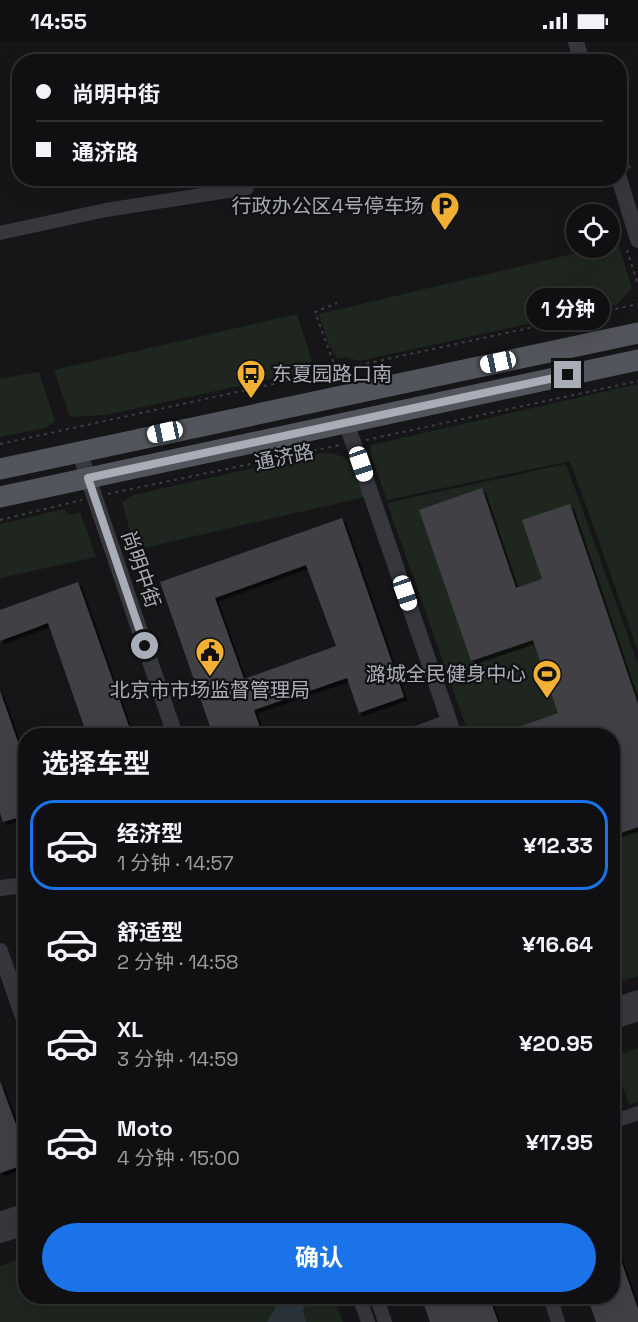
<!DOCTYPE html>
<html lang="zh">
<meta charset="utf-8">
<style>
:root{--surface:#101012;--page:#1e1e20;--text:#f1f3f6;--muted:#9c9d9f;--line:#303032;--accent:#1a73e8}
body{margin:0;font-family:"Space Grotesk","Noto Sans SC",sans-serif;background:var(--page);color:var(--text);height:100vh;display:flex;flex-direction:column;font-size:22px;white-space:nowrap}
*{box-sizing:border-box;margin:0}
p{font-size:20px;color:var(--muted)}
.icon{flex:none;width:33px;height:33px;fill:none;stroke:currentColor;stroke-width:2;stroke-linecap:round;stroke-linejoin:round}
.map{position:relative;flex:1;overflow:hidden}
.sheet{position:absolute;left:18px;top:686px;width:602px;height:576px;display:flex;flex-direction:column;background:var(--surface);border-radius:24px;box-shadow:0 6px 24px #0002,0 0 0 2px var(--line)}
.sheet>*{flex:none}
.top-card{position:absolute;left:12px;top:12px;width:615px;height:132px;border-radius:24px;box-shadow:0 6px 24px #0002,0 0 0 2px var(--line);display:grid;align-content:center;height:132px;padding:0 24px;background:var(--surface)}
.fabs{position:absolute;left:566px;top:162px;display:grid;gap:12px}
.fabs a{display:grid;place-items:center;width:54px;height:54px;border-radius:50%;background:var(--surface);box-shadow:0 6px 24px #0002,0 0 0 2px var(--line);font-size:30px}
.end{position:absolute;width:27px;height:27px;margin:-14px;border:8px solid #a8adb8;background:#111;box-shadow:0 0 0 3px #111}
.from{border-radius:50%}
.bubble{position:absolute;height:42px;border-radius:21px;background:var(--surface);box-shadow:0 6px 24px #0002,0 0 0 2px var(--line);font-size:20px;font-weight:700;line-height:42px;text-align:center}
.car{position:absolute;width:18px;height:36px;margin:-18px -9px;border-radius:8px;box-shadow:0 0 4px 2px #0007;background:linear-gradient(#fff 24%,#345 0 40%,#fff 0 76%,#345 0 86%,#fff 0)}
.top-card b{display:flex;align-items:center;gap:21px;height:57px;font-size:22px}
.top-card b+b{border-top:2px solid var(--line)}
.top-card i{width:15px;height:15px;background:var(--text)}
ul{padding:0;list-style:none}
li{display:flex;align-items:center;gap:18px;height:90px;margin:0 12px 9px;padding:0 12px;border:3px solid transparent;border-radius:24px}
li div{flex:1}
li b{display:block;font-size:22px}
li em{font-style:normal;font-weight:700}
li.current{border-color:var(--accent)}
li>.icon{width:54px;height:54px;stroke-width:1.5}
h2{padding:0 24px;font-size:27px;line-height:72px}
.action{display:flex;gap:12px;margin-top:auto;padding:12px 24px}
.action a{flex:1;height:69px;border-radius:36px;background:var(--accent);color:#fff;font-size:24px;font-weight:700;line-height:69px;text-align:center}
.status{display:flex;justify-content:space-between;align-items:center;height:42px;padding:0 30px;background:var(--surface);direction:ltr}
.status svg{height:16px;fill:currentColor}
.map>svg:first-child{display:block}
.green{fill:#1e261f}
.water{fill:#2c353c}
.building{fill:#404145;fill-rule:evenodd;filter:url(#shadow)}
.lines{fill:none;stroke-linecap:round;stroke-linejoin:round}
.path{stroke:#3d3f44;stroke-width:2;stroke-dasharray:3 4.5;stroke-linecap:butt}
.minor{stroke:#37383d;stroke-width:14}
.tertiary{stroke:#37383d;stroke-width:16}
.primary{stroke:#53555c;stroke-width:21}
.route{stroke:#a8adb8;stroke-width:8}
.labels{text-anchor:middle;stroke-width:4.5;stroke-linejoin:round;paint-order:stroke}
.poi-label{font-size:20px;fill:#a8adb8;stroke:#111113;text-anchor:end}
.street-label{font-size:20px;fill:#a8adb8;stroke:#111113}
</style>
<div class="status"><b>14:55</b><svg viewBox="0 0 49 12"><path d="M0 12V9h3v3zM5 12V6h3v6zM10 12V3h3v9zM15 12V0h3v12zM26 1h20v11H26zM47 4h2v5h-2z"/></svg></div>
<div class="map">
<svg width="638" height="1280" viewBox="0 0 638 1280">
<defs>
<filter id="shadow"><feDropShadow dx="3.5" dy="3.5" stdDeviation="0" flood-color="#0009"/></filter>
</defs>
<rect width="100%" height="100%" fill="#161618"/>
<path class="green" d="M618,201L632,246L618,262L359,319L346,315L337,317L327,298L319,272L598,206H609V203Z
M297,272L312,319L299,331L106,373L70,375L54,328Z
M39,330L55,379L45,386L0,395V337Z
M638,342V609L570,419L387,458L370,411L371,403Z
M321,411C355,411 356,427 365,455L135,508L122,460L133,453Z
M566,422L638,622V934L612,943V693H469L387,461Z
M64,467L70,473L80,470L96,515L0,536V482Z
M638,1006V1060L629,1063L622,1043L612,1046V1015Z
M25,1215L26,1254H334L343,1280H0V1224Z"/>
<path class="water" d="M277,1254H307L309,1258L303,1268L306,1280H267L275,1266Z"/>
<path class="building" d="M482,446L516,546L542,537L522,478L570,462L638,662V785L612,794V693H497L558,671L533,598L471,619L419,468Z
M342,476L404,655L359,671L347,636L254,668L262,692L213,693L160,540ZM306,523L336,604L244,637L215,556Z
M78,540L132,693H87L48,581L0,599V568Z
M0,649L26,723V773L3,780L0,771Z
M0,1039L26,1110V1122L0,1131Z
M612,1193L638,1267V1280H596L587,1254H612Z
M421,1254H489L498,1280H430Z"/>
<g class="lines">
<path class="path" d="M620,95L630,127
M627,208L638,243
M336,327L315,270L337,261
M366,398L638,339
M0,402L638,262
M108,452L340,403
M0,478L82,458"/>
<path class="minor" d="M0,191L106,168L247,146
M612,1080L638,1071
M359,1254L368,1280
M376,1254L385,1280
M550,1254L558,1280"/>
<path class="tertiary" d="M576,0L582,20
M619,136L638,198
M346,380L454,693
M79,409L175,693
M414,693L449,680
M0,846L26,843
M0,909L26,983
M612,965L638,956
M612,980L638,971
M0,1178L26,1169
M0,1193L26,1185"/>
<path class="primary" d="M0,427L638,291
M0,455L638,318"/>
</g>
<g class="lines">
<path class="route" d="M145,604L88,436L568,333"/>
</g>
<defs>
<g id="parking-pin" transform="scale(1.5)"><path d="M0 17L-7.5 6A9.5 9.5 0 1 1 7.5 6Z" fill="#f2b134" stroke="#111113"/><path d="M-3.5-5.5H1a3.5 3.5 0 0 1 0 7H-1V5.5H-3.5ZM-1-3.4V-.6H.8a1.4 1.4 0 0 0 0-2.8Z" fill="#111"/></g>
<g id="bus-pin" transform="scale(1.5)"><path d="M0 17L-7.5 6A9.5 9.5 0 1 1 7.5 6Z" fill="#f2b134" stroke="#111113"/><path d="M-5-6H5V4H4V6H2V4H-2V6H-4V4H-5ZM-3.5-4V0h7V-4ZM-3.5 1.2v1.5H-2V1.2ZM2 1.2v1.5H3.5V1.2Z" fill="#111"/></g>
<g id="civic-pin" transform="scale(1.5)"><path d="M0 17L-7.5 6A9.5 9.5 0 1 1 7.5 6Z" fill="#f2b134" stroke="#111113"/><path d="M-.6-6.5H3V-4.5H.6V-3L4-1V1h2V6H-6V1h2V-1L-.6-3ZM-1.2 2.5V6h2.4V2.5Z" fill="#111"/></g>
<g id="stadium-pin" transform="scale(1.5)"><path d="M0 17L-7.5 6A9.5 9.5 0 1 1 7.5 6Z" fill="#f2b134" stroke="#111113"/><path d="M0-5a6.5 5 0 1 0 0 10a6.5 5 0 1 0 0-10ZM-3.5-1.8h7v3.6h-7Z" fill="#111"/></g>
</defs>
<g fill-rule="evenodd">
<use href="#parking-pin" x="445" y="164"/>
<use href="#bus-pin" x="251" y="332"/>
<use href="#civic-pin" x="210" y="610"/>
<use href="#stadium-pin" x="547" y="632"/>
</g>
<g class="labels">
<g class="poi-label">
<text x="424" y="171">行政办公区4号停车场</text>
<text x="272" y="339" text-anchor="start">东夏园路口南</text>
<text x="526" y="639">潞城全民健身中心</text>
<text x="210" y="655" text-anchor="middle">北京市市场监督管理局</text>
</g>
<g class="street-label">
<text transform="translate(284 415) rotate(-12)" y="7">通济路</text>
<text transform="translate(141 527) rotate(71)" y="7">尚明中街</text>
</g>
</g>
</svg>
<div class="fabs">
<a><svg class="icon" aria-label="locate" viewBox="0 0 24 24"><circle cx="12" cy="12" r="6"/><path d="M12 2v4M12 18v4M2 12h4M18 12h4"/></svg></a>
</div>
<i class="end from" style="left:145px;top:604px"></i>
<i class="end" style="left:568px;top:333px"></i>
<div class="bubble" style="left:526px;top:246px;width:84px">1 分钟</div>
<i class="car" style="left:498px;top:320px;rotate:258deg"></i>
<i class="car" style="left:165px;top:390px;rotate:258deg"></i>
<i class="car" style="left:361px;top:422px;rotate:161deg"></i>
<i class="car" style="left:405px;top:551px;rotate:161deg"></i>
<div class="top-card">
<b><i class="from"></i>尚明中街</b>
<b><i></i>通济路</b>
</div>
<section class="sheet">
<h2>选择车型</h2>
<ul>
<li class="current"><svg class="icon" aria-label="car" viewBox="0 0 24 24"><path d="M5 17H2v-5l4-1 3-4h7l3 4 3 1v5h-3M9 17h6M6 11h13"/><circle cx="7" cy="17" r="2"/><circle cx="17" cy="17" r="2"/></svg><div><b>经济型</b><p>1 分钟 · 14:57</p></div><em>¥12.33</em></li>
<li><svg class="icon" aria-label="car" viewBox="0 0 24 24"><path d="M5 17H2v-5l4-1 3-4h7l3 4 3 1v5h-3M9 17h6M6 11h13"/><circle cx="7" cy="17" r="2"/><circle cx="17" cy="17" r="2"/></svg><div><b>舒适型</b><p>2 分钟 · 14:58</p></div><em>¥16.64</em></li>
<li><svg class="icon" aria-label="car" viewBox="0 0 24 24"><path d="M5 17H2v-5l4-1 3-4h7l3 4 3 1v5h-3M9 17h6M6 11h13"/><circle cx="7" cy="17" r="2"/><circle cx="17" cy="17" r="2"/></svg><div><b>XL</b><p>3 分钟 · 14:59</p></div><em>¥20.95</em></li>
<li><svg class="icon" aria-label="car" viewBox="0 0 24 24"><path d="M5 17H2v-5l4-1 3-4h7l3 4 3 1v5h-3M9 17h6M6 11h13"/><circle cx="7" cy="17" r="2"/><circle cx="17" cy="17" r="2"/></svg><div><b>Moto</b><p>4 分钟 · 15:00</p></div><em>¥17.95</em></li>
</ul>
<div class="action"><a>确认</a></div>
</section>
</div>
